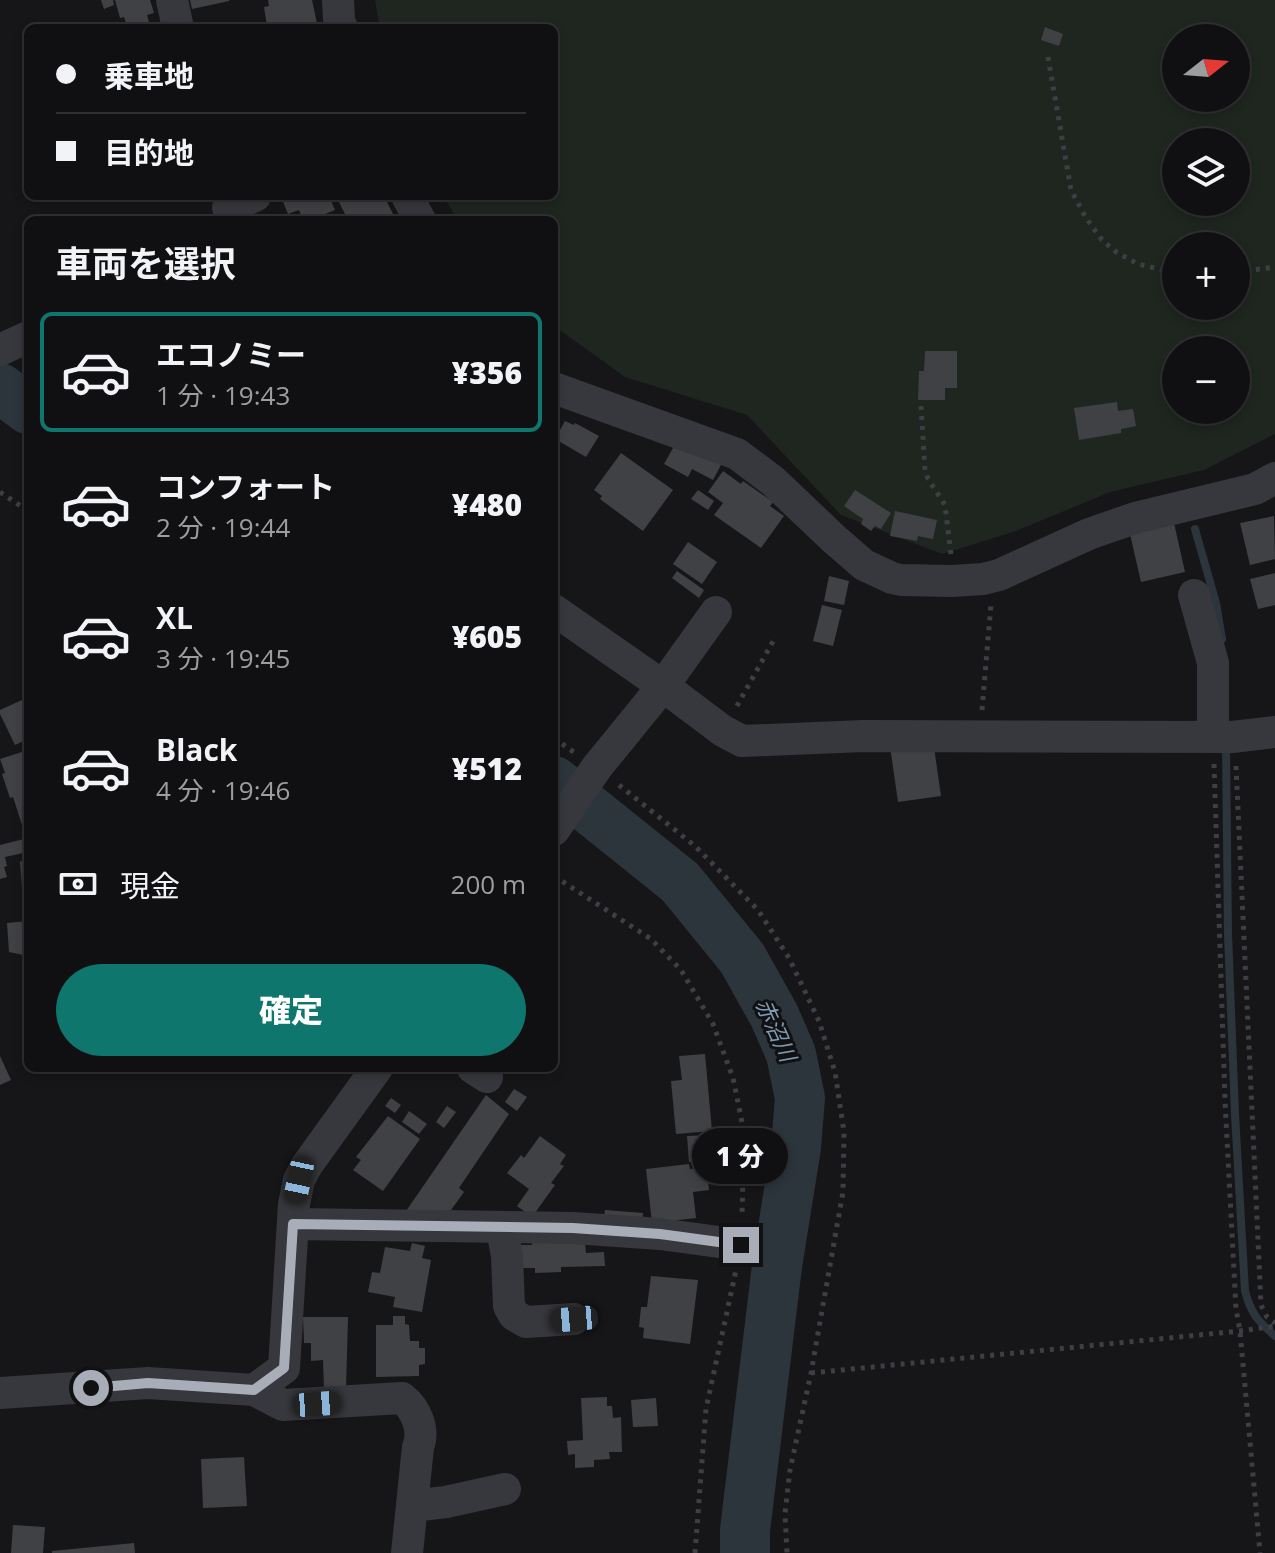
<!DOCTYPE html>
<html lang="ja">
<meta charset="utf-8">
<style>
:root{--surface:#101012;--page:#19191b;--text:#f1f3f6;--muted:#9c9d9f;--line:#303032;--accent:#0f766e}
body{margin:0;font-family:"Open Sans","Noto Sans JP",sans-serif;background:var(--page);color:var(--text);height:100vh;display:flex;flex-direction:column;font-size:30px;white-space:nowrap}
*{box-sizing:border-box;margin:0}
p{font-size:26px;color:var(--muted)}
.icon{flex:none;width:44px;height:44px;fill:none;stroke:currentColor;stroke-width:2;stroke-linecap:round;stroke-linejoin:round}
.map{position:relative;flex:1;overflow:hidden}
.drawer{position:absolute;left:24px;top:216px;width:534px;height:856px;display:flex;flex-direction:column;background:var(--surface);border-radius:12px;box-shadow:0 4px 12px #0003,0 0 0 2px var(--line)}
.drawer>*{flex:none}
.guide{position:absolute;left:24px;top:24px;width:534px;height:176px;border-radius:12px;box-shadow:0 4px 12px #0003,0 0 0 2px var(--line);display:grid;align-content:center;height:176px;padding:0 32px;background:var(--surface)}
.needle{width:52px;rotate:73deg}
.controls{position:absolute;left:1162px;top:24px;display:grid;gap:16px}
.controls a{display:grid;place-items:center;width:88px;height:88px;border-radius:50%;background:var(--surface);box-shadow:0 4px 12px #0003,0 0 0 2px var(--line);font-size:40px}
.end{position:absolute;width:36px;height:36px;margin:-18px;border:10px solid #a8adb8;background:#111;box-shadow:0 0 0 4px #111}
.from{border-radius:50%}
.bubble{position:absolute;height:56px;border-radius:28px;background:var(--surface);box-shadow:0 4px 12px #0003,0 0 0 2px var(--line);font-size:26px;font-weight:800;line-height:56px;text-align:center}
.car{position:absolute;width:24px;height:48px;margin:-24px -12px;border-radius:10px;box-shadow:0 0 6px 2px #0007;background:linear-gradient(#222 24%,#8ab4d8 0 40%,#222 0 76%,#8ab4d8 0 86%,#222 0)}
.guide b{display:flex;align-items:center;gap:28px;height:76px;font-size:30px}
.guide b+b{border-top:2px solid var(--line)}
.guide i{width:20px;height:20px;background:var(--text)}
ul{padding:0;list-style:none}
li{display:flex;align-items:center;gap:24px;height:120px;margin:0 16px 12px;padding:0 16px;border:4px solid transparent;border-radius:12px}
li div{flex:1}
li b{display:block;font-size:30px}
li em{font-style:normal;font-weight:800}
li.on{border-color:var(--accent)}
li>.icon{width:72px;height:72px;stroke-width:1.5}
h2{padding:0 32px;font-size:36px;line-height:96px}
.pay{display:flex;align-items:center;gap:20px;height:88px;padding:0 32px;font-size:30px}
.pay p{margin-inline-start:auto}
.primary-button{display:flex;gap:16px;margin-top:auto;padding:16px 32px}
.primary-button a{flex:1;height:92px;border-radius:48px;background:var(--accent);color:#fff;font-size:32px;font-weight:800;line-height:92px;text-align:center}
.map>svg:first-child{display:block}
.green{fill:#1e261f;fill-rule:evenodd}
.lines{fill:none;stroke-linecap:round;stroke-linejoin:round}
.stream{stroke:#2c353c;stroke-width:8}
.river{stroke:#2c353c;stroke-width:50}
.building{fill:#404145}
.path{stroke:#3d3f44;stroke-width:5;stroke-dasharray:4 6;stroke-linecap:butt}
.minor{stroke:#37383d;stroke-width:32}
.route{stroke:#a8adb8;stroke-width:10}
.labels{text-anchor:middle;stroke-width:6;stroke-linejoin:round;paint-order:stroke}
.water-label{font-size:22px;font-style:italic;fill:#7f9bb3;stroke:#111113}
</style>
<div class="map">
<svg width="1275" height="1553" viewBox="0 0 1275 1553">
<rect width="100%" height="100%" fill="#161618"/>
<path class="green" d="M375,0H1275V434L1204,470L1110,492L1016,531L942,554L841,515L747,415L625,377L554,326V220H458L443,196H554V28H380ZM1176,38H1236V98H1176ZM1176,142H1236V202H1176ZM1176,246H1236V306H1176ZM1176,350H1236V410H1176Z"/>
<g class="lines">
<path class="stream" d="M1195,529L1216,603L1222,639
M1226,744L1228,934L1235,1114L1245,1291C1251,1314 1258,1321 1275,1336"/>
<path class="river" d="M0,388L28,409
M554,781L680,882L742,958L774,1015L791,1054L800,1098L796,1147L777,1266L745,1530V1553"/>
</g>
<path class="building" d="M101,0H113L114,5L104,9Z
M115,0H150L154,13L147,15L149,22L132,27L130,22L126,23L124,17L120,18Z
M190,0H229V1L192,9Z
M268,0H312L318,28H274V24L267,26L264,7L269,6Z
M1045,27L1063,34L1059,46L1041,40Z
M284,196H329L335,210L310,220H303L299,210L288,214L281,197Z
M343,196H384L396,220H348L339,202L344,199Z
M925,351H957V388H945V400H918L919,371H924Z
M1117,402L1118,411L1133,409L1136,426L1121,429V433L1079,440L1074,408Z
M565,421L574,425L575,423L599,436L586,457L555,439Z
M678,439L722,463L713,480L692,469L688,477L664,464Z
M621,453L673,490L643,531L600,499L602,496L594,490Z
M723,471L741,484L743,481L773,502L770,506L784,516L761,548L714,515L723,503L708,492Z
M698,490L714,501L708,510L691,499Z
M855,490L891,513L881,529L875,526L871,531L861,524L863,519L844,506Z
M895,511L937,520L933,539L918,536L917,541L890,536Z
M1274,516L1275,559L1250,565L1240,523Z
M1174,523L1185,572L1141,582L1130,534Z
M688,542L717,562L702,584L673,564Z
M677,571L704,590L699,598L672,578Z
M1275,573V605L1258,609L1250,579Z
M829,576L849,581L844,605L824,601Z
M822,605L842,610L833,646L813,641Z
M22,700L28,713V739L15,745L0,714V710Z
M933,740L941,796L898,802L890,746Z
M28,750V826L23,828L13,797L10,798L2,774L5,773L0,759Z
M28,838V887H22L20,861L24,862L23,853L5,857L7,866L4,867L7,877L0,879V845Z
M28,921V956L9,952L7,923Z
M705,1054L712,1131L676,1134L671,1081L682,1080L679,1056Z
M0,1056L11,1080L0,1085Z
M514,1089L527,1097L517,1111L505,1102Z
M486,1095L509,1114L459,1188L464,1192L446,1217L404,1214Z
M391,1098L401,1105L395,1113L385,1106Z
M447,1106L456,1112L444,1128L436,1122Z
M409,1111L427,1124L419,1134L402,1122Z
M388,1116L420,1139L383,1191L353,1170L361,1160L356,1157Z
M712,1135L714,1160L689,1162L687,1136Z
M540,1136L566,1155L560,1164L564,1166L551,1183L555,1185L532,1217L517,1206L529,1189L507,1173L521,1155L524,1158Z
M689,1164L690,1169L702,1168L704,1181H708L709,1190L693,1192L696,1218L652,1223L646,1169Z
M605,1210L643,1213L642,1227L603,1223Z
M532,1238L585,1242L586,1253L604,1252L605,1266L561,1267V1272L535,1273V1268H516V1245H532Z
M412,1243L425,1246L422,1258L431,1260L422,1312L393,1307L395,1297L368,1292L372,1272L380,1273L385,1247L410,1251Z
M651,1276L698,1280L690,1344L643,1338L644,1328L639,1327L641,1307H647Z
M393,1316H405V1324L409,1325L410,1341H419V1348H425V1364L419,1365V1376L376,1377V1325H393Z
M303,1317H348L346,1389H324L323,1360L311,1361V1343H304Z
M607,1397V1406H612L613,1418L621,1417L622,1452H609L610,1459L594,1460V1467L575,1468V1454L568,1455L567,1441L583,1440L581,1398Z
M656,1398L658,1426L633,1427L631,1400Z
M244,1457L247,1506L203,1508L201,1459Z
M13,1525L45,1527L43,1553H11Z
M134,1543L135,1553H52V1551Z"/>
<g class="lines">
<path class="path" d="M1048,57L1071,190L1086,218L1102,240L1116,252L1138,264L1176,273
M1236,272L1275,267
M921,406L925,470L928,479L945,505L951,555
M0,492L28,511
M737,706L776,636
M982,710L991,604
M554,738L575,753
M1214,764L1225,1101L1236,1309L1240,1331L1260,1553
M1236,766L1261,1305L1267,1317L1275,1323
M619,785L695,846L758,910L789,958L819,1021L835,1072L844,1132L843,1192L811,1373L790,1470L785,1513L787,1553
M554,876L651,939L681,970L713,1024L733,1078L744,1132L742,1217
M811,1373L1240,1331L1275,1326
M695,1553L706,1409L736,1270"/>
<path class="minor" d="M172,0L178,28
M338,0L339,20L342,28
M407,196L420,220
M228,208L255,196
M0,350L28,337
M554,388L737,454L773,481L834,539L864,565L892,578L901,580L952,581L983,579L999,575L1089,534L1135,518L1255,489L1275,478
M1194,595L1213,663V737
M554,610L663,686L723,731L742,741L864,736L1232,737L1275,732
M554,830L597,767L663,686L716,612
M473,1068L487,1077
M293,1224L573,1228L660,1234L741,1245
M498,1227L503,1235L507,1256L509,1306L514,1315L526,1322L574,1319
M254,1390L283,1405L402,1398C416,1409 425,1430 418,1447L407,1553
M0,1393L148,1383L254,1390L284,1368L294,1204L299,1180L307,1165L377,1068
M412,1506L446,1502L505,1489"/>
</g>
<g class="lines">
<path class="route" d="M91,1388L148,1383L254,1390L284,1368L293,1224L573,1228L660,1234L741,1245"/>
</g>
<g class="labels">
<g class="water-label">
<text transform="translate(776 1030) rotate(66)" y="8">赤沼川</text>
</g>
</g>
</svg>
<div class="controls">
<a><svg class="needle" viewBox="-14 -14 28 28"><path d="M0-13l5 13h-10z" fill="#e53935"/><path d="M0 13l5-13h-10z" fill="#9c9d9f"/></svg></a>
<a><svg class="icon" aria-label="layers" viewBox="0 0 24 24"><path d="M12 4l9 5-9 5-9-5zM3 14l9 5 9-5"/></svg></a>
<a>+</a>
<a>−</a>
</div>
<i class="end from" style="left:91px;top:1388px"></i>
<i class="end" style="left:741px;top:1245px"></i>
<div class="bubble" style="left:692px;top:1128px;width:96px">1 分</div>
<i class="car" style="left:299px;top:1180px;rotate:192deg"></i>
<i class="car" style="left:574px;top:1319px;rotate:265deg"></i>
<i class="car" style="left:317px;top:1404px;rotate:86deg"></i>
<div class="guide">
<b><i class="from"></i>乗車地</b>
<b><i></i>目的地</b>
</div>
<section class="drawer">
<h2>車両を選択</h2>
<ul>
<li class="on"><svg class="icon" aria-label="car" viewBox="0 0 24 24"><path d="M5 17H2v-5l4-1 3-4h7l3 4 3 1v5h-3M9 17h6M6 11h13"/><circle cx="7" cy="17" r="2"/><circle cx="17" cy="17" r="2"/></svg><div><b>エコノミー</b><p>1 分 · 19:43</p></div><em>¥356</em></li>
<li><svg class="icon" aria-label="car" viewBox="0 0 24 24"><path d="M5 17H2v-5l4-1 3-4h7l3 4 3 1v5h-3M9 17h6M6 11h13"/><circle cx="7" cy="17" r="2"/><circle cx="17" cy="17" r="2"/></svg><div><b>コンフォート</b><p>2 分 · 19:44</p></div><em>¥480</em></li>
<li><svg class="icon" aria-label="car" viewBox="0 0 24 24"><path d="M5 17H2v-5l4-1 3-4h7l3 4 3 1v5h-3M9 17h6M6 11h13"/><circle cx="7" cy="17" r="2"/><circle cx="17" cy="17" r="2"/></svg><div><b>XL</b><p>3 分 · 19:45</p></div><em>¥605</em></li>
<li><svg class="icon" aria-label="car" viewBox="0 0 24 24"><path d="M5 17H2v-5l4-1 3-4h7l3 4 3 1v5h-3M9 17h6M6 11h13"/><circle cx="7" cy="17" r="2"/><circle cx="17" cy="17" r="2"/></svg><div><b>Black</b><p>4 分 · 19:46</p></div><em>¥512</em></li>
</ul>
<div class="pay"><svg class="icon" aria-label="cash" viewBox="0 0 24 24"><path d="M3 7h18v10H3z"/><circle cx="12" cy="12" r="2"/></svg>現金<p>200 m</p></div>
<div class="primary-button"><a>確定</a></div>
</section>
</div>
